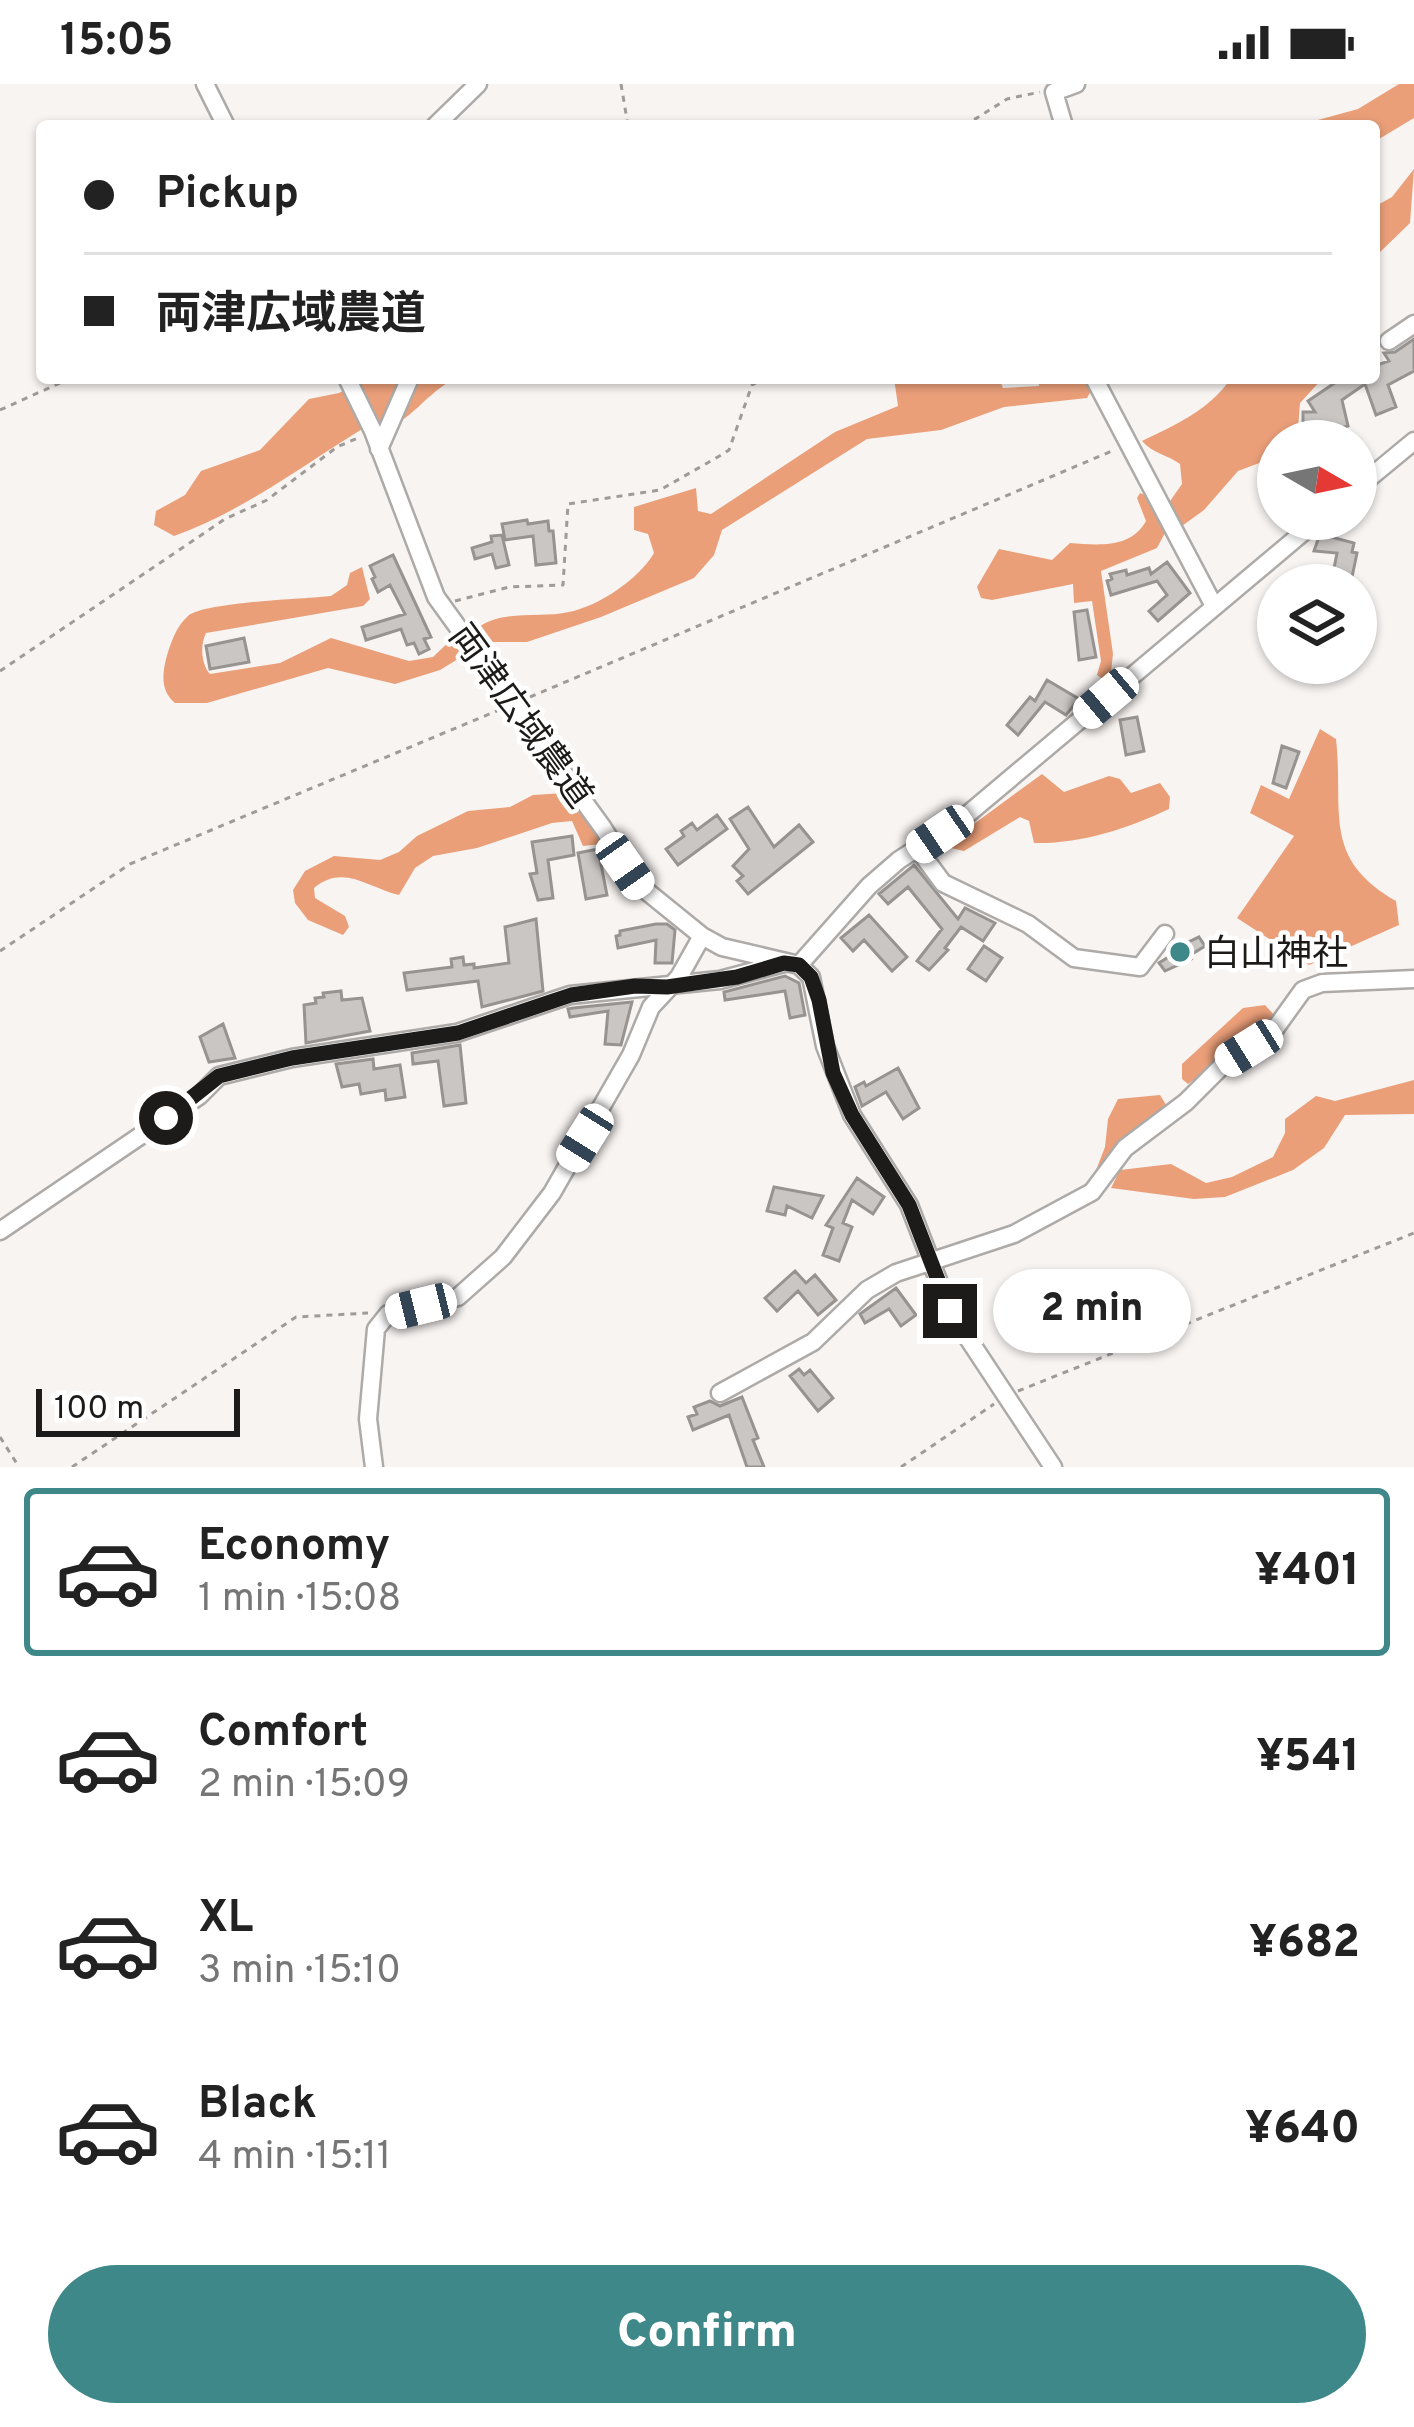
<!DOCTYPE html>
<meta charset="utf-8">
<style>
:root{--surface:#fff;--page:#f2f2f2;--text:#222;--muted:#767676;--line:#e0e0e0;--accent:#3f888a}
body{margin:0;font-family:Overpass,"Noto Sans JP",sans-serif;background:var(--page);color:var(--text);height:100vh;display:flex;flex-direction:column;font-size:45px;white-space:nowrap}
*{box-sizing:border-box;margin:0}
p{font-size:39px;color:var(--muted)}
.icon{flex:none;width:66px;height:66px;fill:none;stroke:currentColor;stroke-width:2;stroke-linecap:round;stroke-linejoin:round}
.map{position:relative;height:1383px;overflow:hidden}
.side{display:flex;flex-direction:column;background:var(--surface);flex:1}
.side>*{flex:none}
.banner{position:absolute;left:36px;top:36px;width:1344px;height:264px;border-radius:12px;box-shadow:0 3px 9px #0004;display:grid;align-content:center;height:264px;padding:0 48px;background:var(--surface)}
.needle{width:78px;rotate:99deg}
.fabs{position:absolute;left:1257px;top:336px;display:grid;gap:24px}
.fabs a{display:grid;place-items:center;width:120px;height:120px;border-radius:50%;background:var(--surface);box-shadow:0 3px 9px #0004;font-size:60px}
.scale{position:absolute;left:36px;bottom:30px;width:204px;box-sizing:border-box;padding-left:12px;border:6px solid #1c1b1a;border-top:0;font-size:33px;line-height:42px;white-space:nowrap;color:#1c1b1a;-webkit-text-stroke:9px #fff;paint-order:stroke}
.end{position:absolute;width:54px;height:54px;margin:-27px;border:15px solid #1c1b1a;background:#fff;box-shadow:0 0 0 6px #fff}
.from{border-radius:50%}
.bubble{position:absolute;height:84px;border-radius:42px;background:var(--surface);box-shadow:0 3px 9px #0004;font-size:39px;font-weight:800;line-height:84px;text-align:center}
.car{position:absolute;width:36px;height:72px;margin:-36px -18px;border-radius:15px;box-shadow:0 0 9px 3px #0007;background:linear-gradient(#fff 24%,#345 0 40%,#fff 0 76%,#345 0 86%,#fff 0)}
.banner b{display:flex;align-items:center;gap:42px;height:114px;font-size:45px}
.banner b+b{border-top:3px solid var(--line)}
.banner i{width:30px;height:30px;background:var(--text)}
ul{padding:21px 0 0;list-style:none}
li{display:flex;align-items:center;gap:36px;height:168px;margin:0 24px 18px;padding:0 24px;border:6px solid transparent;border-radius:12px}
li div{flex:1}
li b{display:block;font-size:45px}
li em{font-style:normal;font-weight:800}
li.on{border-color:var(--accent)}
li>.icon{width:108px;height:108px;stroke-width:1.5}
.cta{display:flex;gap:24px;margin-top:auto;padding:24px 48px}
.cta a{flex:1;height:138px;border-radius:72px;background:var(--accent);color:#fff;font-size:48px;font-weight:800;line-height:138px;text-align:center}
.status{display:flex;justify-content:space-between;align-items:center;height:84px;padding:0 60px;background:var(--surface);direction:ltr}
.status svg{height:33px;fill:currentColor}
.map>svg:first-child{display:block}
.forest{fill:#ea9f79}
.building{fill:#cac6c4;stroke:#969391;stroke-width:3}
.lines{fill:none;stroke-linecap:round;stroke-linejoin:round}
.street-casing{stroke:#adaaa8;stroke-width:21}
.path{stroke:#9e9b99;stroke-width:3;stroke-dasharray:6 6;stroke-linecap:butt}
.street{stroke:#fff;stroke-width:16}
.route{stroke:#1c1b1a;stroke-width:15}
.poi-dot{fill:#3f888a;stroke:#fff;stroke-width:4.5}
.labels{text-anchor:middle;stroke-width:9;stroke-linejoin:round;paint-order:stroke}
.street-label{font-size:36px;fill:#1c1b1a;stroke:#fff}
.poi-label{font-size:36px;fill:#1c1b1a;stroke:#fff;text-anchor:start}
</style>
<div class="status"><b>15:05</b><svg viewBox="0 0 49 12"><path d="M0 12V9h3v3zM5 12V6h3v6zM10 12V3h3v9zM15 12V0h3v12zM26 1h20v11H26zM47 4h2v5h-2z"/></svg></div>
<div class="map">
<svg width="1414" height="1383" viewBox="0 0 1414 1383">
<rect width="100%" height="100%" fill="#f8f4f2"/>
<path class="forest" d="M1399,0H1414V34L1374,58V42H1296L1358,25Z
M1414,85L1410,139L1377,171L1374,182V123L1392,113Z
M367,294H456C427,308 410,339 379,348L374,338C308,377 245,427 174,452L154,441L156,427L185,411L201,387L260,366L309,315L339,309Z
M894,294H999L1003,304L1039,302L1038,294H1088L1091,307L1087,314L1004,323L941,346L867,355L722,446L714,471L694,494L601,533L527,558H482L475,546C500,524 539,535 569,528C599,522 639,495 654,469L648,450L634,446V423L696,404L698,427L711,430L835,348L898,322Z
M1231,294H1323L1300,319L1297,357H1278V372L1238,387L1204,426L1182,442L1168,420L1182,400L1180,380C1168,371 1152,369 1142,357C1175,341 1210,326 1231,294Z
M1140,409L1145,411L1167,445L1157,464L1101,487L1113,570L1111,588L1103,595L1097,591L1101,577L1092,517L1074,519L1073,500L992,516L981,514L977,503L999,465L1052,476L1070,459C1097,461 1131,465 1146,437L1137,414Z
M362,483L370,515L363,522L206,549C200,561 201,580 210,590L280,579L331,554L409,577L433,573L454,553L466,564L458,575L440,586L395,600L328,584L207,619H175C161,607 162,592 166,575C170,561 176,542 188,532C204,518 305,515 331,512L347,501L350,489Z
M1320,645L1336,655C1344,728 1321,774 1396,817L1399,841L1309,881L1237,834L1294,752L1250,729L1261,701L1289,715Z
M1042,690L1064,708L1109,692L1120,695L1131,709L1160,699L1170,713L1169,725C1127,745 1080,760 1034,759L1029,737L1020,733L964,767L951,764L952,756Z
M565,709L578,719L601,754V760L583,762L572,737L552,739L477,764L433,772L415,784L399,811C369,804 343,779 314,804L315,814L345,832L349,843L343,851L308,836L295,819L293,806L305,787L334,772L380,776L399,768L417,752L468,727L510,723L533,711Z
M1265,921L1274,931L1268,943L1188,1000L1182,995V980L1243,924Z
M1414,996V1030L1345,1031L1324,1064L1293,1086L1225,1113L1194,1115L1111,1104L1120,1086L1171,1080L1206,1099L1232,1093L1273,1073L1285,1049V1035L1316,1012L1335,1017Z
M1160,1011L1168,1024L1154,1039L1123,1053L1093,1094L1105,1063L1108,1035L1118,1015Z"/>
<path class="building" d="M1414,255V287L1388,301L1396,323L1376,331L1365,300L1342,316L1348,342L1320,351H1303V328H1315L1308,317L1342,294H1374V282L1389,277L1384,269L1395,268Z
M527,436L528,440L548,437L549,447H553L556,479L536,481L533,452L505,456L502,440Z
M1320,450L1354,459L1352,468L1357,469L1352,493L1333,489L1337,469L1314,467Z
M502,451L509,481L496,484L492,470L475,475L472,464L492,458L491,452Z
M393,471L431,553L424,555L429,565L419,570L414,559L407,561L401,545L366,556L362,543L405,530L390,501L378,508L372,495L375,493L370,482Z
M1167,478L1190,509L1158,537L1149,527L1167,511L1157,497L1111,511L1107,497L1112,495L1110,490L1126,486L1127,491L1149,484L1151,490Z
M1087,526L1096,573L1079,576L1074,528Z
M244,554L249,578L210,585L206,562Z
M1047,596L1079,615L1066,631L1045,618L1018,651L1007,641L1030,613L1035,617Z
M1137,633L1144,667L1126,671L1120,636Z
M1282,662L1299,668L1286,704L1273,699Z
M748,723L774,763L799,741L813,758L748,810L737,797L743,792L733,782L749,765L730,735Z
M717,731L727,745L678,781L666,765L684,752L681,747L692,739L697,746Z
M572,752L574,771L548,776L553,814L538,816L530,790L537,789L532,758Z
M598,765L607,811L586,815L578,769Z
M914,781L958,835L965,824L995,839L983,857L961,843L945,864L948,866L929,886L917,877L942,845L908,803L888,820L879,810Z
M869,831L907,873L892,887L864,856L853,867L841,854Z
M536,835L543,907L482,923L478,897L407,906L404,889L452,883L451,875L463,873L464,881L474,880V884L509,879L505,843Z
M656,840H667L675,846L672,879H655L656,856L618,864L616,852L620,851V847Z
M1199,853L1205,862L1189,872L1191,875L1165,887L1159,879L1170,872L1168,868Z
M984,862L1002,874L986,897L968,885Z
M785,892L799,899L805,931L790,934L785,907L725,916L724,908Z
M341,907L342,916L362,914L370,947L306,959L304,921L316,919L315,914L324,913L323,909Z
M632,918L621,961L605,960L608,927L570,933L568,925L573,924Z
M223,940L235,974L209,978L200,953Z
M460,961L466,1019L444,1022L438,977L413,980L412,969Z
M373,975L374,985L400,981L405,1013L386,1016L385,1006L361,1010L359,1000L342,1003L336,980Z
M898,984L919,1024L903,1035L886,1008L862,1022L855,1003L864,998L866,1002Z
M857,1094L884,1113L873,1130L852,1116L843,1139L852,1143L839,1177L823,1171L833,1144L826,1141Z
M774,1103L823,1112L812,1134L787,1122L785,1131L767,1127Z
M795,1187L806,1199L815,1191L836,1216L818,1231L798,1207L777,1227L765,1214Z
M896,1204L916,1231L901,1242L889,1225L865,1239L860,1230Z
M799,1285L804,1291L810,1286L833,1314L818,1327L790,1292Z
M742,1313L758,1354L753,1356L764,1383H747L729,1331L693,1346L688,1333L697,1330L694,1323L710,1317L720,1322Z"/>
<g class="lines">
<g class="street-casing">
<path id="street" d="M205,0L226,42
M435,42L478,0
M1064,42L1054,8L1076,0
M1389,257L1414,240
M347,294L373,347L436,513L603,744L639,801L702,852L722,863L799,881L811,893L825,962L852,1031L909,1121L950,1227L1053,1383
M1094,294L1214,522
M379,365L410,294
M1356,405L1414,357
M918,765L943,799L1028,840L1074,874L1140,883L1165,850
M799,881L869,802L899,776L962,735L1319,435
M0,1147L199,1012L219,992L292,974L457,949L570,911L720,896L784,879
M720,1309L813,1258L867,1206L896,1189L1014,1150L1092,1108L1125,1064L1186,1018L1226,978L1272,949L1303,906L1322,899L1414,895
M374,1383L368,1335L376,1245L388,1230L458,1213L503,1173L552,1109L631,971L651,923L679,893L702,852"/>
</g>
<path class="path" d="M621,0L628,42
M964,42L1007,15L1040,8
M0,326L71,294
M455,517L509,503L563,501L568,420L660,406L723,370L729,366L752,301L765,294
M0,587L225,435L267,416L337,363L360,353
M530,613L1112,367
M0,867L130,780L499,626
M1018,1307L1414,1149
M0,1353L19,1383
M72,1383L296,1233L368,1229
M901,1383L994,1320"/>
<use href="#street" class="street"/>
</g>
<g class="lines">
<path class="route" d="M166,1034L219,992L292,974L458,949L571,911L635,902L667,903L737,893L784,879L799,881L811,893L819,916L833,989L852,1031L909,1121L950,1227"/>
</g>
<circle class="poi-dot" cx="1180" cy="868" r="12"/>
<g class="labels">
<g class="street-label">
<text transform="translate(522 631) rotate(54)" y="13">両津広域農道</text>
</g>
<g class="poi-label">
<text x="1204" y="881">白山神社</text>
</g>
</g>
</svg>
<div class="fabs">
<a><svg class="needle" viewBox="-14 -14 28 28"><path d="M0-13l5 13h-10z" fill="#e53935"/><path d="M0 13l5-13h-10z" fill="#767676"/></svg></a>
<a><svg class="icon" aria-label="layers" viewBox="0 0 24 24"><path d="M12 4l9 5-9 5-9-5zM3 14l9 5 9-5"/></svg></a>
</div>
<div class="scale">100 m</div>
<i class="end from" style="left:166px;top:1034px"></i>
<i class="end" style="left:950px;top:1227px"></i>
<div class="bubble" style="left:993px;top:1185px;width:198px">2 min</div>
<i class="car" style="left:1106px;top:614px;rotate:230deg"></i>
<i class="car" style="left:940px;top:750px;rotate:236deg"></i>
<i class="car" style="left:625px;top:782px;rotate:145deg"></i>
<i class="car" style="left:1249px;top:964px;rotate:238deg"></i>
<i class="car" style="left:585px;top:1054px;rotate:212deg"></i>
<i class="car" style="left:421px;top:1222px;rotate:256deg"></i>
<div class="banner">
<b><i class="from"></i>Pickup</b>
<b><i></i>両津広域農道</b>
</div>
</div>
<section class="side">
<ul>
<li class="on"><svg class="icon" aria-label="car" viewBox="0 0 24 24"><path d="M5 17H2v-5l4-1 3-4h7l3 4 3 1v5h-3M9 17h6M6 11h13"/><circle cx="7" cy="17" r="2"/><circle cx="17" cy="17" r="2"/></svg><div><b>Economy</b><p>1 min · 15:08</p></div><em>¥401</em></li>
<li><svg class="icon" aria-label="car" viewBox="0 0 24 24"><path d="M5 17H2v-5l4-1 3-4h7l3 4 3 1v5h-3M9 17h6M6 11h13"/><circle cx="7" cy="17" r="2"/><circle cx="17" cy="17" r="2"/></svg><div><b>Comfort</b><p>2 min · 15:09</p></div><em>¥541</em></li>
<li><svg class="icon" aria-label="car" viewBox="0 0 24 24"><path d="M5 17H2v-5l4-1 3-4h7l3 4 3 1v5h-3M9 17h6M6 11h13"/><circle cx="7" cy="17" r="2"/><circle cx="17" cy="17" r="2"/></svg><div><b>XL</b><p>3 min · 15:10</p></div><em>¥682</em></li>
<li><svg class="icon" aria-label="car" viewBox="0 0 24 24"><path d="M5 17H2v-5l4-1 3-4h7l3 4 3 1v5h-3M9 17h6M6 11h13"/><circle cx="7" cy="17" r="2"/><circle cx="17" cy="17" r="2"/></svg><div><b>Black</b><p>4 min · 15:11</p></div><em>¥640</em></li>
</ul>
<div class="cta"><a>Confirm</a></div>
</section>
